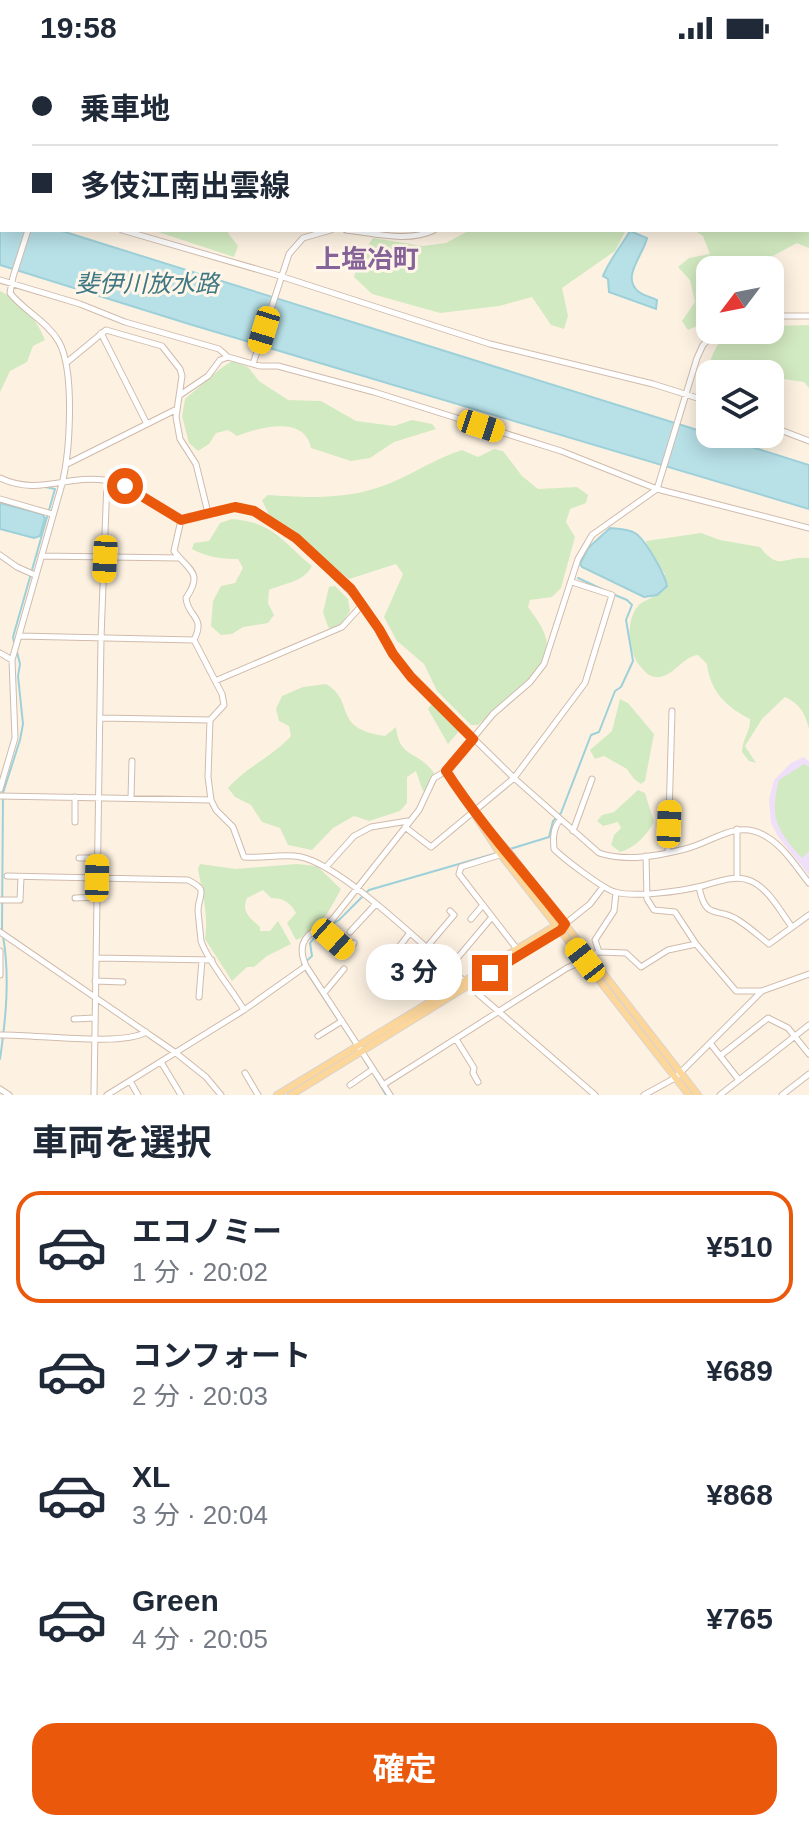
<!DOCTYPE html>
<html lang="ja">
<meta charset="utf-8">
<style>
:root{--surface:#fff;--page:#f6f6f7;--text:#1f2937;--muted:#747a83;--line:#e0e1e3;--accent:#ea580c}
body{margin:0;font-family:Helvetica,"Noto Sans JP",sans-serif;background:var(--page);color:var(--text);height:100vh;display:flex;flex-direction:column;font-size:30px;white-space:nowrap}
*{box-sizing:border-box;margin:0}
p{font-size:26px;color:var(--muted)}
.icon{flex:none;width:44px;height:44px;fill:none;stroke:currentColor;stroke-width:2;stroke-linecap:round;stroke-linejoin:round}
.map{position:relative;height:1039px;overflow:hidden}
.drawer{display:flex;flex-direction:column;background:var(--surface);flex:1}
.drawer>*{flex:none}
.top-card{position:absolute;left:0px;top:0px;width:810px;height:176px;box-shadow:0 4px 20px #0003;display:grid;align-content:center;height:176px;padding:0 32px;background:var(--surface)}
.needle{width:52px;rotate:238deg}
.fabs{position:absolute;left:696px;top:200px;display:grid;gap:16px}
.fabs a{display:grid;place-items:center;width:88px;height:88px;border-radius:16px;background:var(--surface);box-shadow:0 4px 20px #0003;font-size:40px}
.end{position:absolute;width:36px;height:36px;margin:-18px;border:10px solid #ea580c;background:#fff;box-shadow:0 0 0 4px #fff}
.from{border-radius:50%}
.bubble{position:absolute;height:56px;border-radius:24px;background:var(--surface);box-shadow:0 4px 20px #0003;font-size:26px;font-weight:700;line-height:56px;text-align:center}
.car{position:absolute;width:24px;height:48px;margin:-24px -12px;border-radius:10px;box-shadow:0 0 6px 2px #0007;background:linear-gradient(#f5c518 24%,#345 0 40%,#f5c518 0 76%,#345 0 86%,#f5c518 0)}
.top-card b{display:flex;align-items:center;gap:28px;height:76px;font-size:30px}
.top-card b+b{border-top:2px solid var(--line)}
.top-card i{width:20px;height:20px;background:var(--text)}
ul{padding:0;list-style:none}
li{display:flex;align-items:center;gap:24px;height:112px;margin:0 16px 12px;padding:0 16px;border:4px solid transparent;border-radius:24px}
li div{flex:1}
li b{display:block;font-size:30px}
li em{font-style:normal;font-weight:700}
li.current{border-color:var(--accent)}
li>.icon{width:72px;height:72px;stroke-width:1.5}
h2{padding:0 32px;font-size:36px;line-height:96px}
.cta{display:flex;gap:16px;margin-top:auto;padding:16px 32px}
.cta a{flex:1;height:92px;border-radius:24px;background:var(--accent);color:#fff;font-size:32px;font-weight:700;line-height:92px;text-align:center}
.status{display:flex;justify-content:space-between;align-items:center;height:56px;padding:0 40px;background:var(--surface);direction:ltr}
.status svg{height:22px;fill:currentColor}
.map>svg:first-child{display:block}
.education{fill:#efdff9}
.green{fill:#d2eac1}
.water{fill:#b7e0e7;stroke:#9dd0d9;stroke-width:2}
.lines{fill:none;stroke-linecap:round;stroke-linejoin:round}
.stream{stroke:#9dd0d9;stroke-width:2}
.minor-casing{stroke:#d0bbac;stroke-width:7}
.major-casing{stroke:#dbd3cf;stroke-width:8}
.minor{stroke:#fff;stroke-width:5}
.major{stroke:#fdd699;stroke-width:6}
.route{stroke:#ea580c;stroke-width:10}
.labels{text-anchor:middle;stroke-width:6;stroke-linejoin:round;paint-order:stroke}
.water-label{font-size:24px;font-style:italic;fill:#3f7882;stroke:#fff6e9}
.quarter-label{font-size:26px;font-weight:bold;fill:#866399;stroke:#fff6e9}
</style>
<div class="status"><b>19:58</b><svg viewBox="0 0 49 12"><path d="M0 12V9h3v3zM5 12V6h3v6zM10 12V3h3v9zM15 12V0h3v12zM26 1h20v11H26zM47 4h2v5h-2z"/></svg></div>
<div class="map">
<svg width="809" height="1039" viewBox="0 0 809 1039">
<rect width="100%" height="100%" fill="#fdf2e2"/>
<path class="education" d="M804,701L809,706V819L779,782L771,767L769,744L774,724L791,707Z"/>
<path class="green" d="M409,0H617L618,2H410Z
M809,105V192L797,187L771,201L757,214H710V264L688,274L682,265L695,246L690,224L678,211L689,202L710,198L703,180L694,174H808Z
M152,174H229L228,177L238,190L234,201Z
M470,174H626L615,195L562,232L568,260L564,273L551,269L532,241L499,250L440,257L372,238L354,221L358,205L373,182L423,190L446,187Z
M0,235C22,246 36,262 45,284L33,290L27,306L10,315L0,336Z
M809,269V332L804,326L770,321V318H710V329L704,324C718,279 722,274 770,274V270H773Z
M232,305L248,311L259,325L288,344L321,345L356,365L394,370L412,364L432,368L436,373L394,386L370,402L351,405L311,392C305,359 259,371 237,380L228,374L216,377L209,388L198,395L189,387L182,360L185,343L220,313Z
M494,393L503,395L522,420L538,433L577,431L588,439L586,447L570,453L566,466L575,481L561,532L552,541L530,544L528,551C536,562 547,576 547,590C546,616 497,652 478,669H471L437,635L424,608L397,585L384,561L403,518L396,508L349,523L317,497L295,475L269,459L262,444L268,439C311,442 351,444 393,426C416,416 437,402 462,394L478,401Z
M232,463C273,466 282,485 312,510C303,527 284,527 269,534L268,547L274,559L268,567L243,571L232,578L221,579L211,570L213,545L221,530L235,527L243,512L238,503C221,503 207,501 192,493L194,487L209,485L220,467Z
M701,477L720,484L760,491C780,516 783,500 809,502V673C805,657 800,648 785,641L762,663L745,690L756,707L749,705L742,696C742,683 751,675 750,663C726,651 710,635 707,608L698,599C682,601 676,618 660,621C650,622 646,617 640,610C628,596 625,565 638,550C642,545 649,544 654,540C660,536 662,526 665,518L650,497L646,485Z
M335,530L348,543L350,555L340,570L333,574L328,571L323,556L329,531Z
M326,628C357,646 330,672 385,680L396,671C399,703 418,694 434,717L426,735H423L416,715L407,721V747L400,755L369,765L354,760L333,772L312,794L288,789L280,772L262,766L251,749L235,741L228,732C246,711 272,701 291,680L289,670L279,665L276,653L282,640L303,631Z
M620,643L628,647L654,678L645,725L641,728L634,723L627,713L604,700L595,703L590,694L612,675Z
M433,646L460,674L448,688L428,653Z
M804,708L809,711V795L802,802C777,774 769,762 779,724Z
M638,734L645,737L654,766C646,780 635,792 620,796L611,789L614,779L621,772L618,766L603,770L597,765L602,759L614,756Z
M200,808L236,813L297,808L317,810L341,833C330,854 319,875 296,884L287,867L296,857C290,846 283,842 271,842L263,834L247,842C241,856 250,862 260,871V875H270L278,865L291,888L267,900L254,911H247L232,925L205,883C209,860 202,836 198,813Z"/>
<path class="water" d="M0,158L2,174H56L65,176L809,409V453L189,268L0,209Z
M630,175L647,182C644,198 620,222 639,236C644,240 652,241 657,244L656,253L609,236L608,223L603,220C610,203 620,192 630,175Z
M0,447L42,458L45,462L40,480L34,482L0,473Z
M610,472C618,473 628,473 635,477C645,483 665,518 667,530L657,539L644,541L582,511L580,508L588,492Z"/>
<g class="lines">
<path class="stream" d="M578,522L606,535
M14,586L13,581L55,433L45,431
M510,793L549,781L553,765L561,757L591,679L599,676L615,635L621,631L633,605L626,564L632,549L627,544L615,539
M2,873L3,737L20,684L23,668L18,620L20,608L17,596
M354,988L302,909L312,900L310,887L318,877L339,864L369,834L497,797
M362,1000L369,1012
M0,1003C6,962 10,920 3,880
M373,1017L386,1039"/>
<g class="minor-casing">
<path id="minor" d="M392,0V2
M0,137H2
M122,174L280,220L490,288L653,328L710,346
M346,174C374,177 408,187 434,174
M0,224L80,248L125,266L219,293L228,301L260,310H278L374,336L561,395L657,433L809,472
M770,260H809
M101,277L147,368
M66,307L106,274L162,290L180,313L182,320L176,361L180,383L196,408L208,457
M253,308L289,198L303,182L331,174
M180,339L208,320L220,304L228,301
M770,370L809,385
M67,408L175,354
M0,422C38,440 67,419 104,424C133,429 155,452 181,464L235,451L254,455L296,482L363,548L393,598L411,621L514,722L599,797C626,806 658,800 685,793C714,786 737,762 767,781C784,791 797,812 809,827
M0,443L52,458
M181,464L174,495C188,514 204,516 186,542C188,562 206,560 194,584L222,638L224,649L210,664L208,721L211,744L216,754L233,771L244,801C263,803 282,797 301,801C343,810 428,894 464,925
M0,499L17,511L35,519
M41,500L179,502
M19,580L194,584
M0,597L12,604
M215,625L342,571L363,548
M101,662L210,664
M0,733L15,682L12,604L62,428C70,396 75,315 59,286C47,265 24,255 10,237L13,221L28,174
M0,740L211,744
M131,742L132,705
M560,764C553,772 553,782 554,793C563,802 603,833 615,836C635,842 681,835 702,830C717,826 735,818 751,825C769,833 780,855 792,871
M75,766V741
M405,771L431,791L514,722L585,627L612,539L572,526
M573,775L592,723
M509,796L461,811L459,818L517,893
M668,797L672,655
M646,800L647,843L654,854L675,856L696,888L736,935H762L809,918
M79,802H98
M326,811L354,780L371,771L408,765
M7,820L188,824C209,835 199,836 198,854C198,857 201,883 201,885C207,904 233,935 244,954
M737,822V773
M699,831C706,866 717,850 738,864C749,871 759,880 769,888L809,859
M75,842L97,841
M0,844H20L21,821
M471,863L483,849
M565,868L590,848L603,831
M320,871L347,895L354,887
M0,876L176,997L206,1021L221,1039
M350,876L375,849
M426,892L454,859L450,855
M0,895V919
M599,896L595,884L614,855L616,837
M590,900L599,896L626,897L641,911L668,894L696,888
M97,902L212,904
M449,912L492,861
M382,913L409,878
M95,925L123,926
M469,930L595,1039
M324,937L344,913
M199,941L202,904
M74,963L95,962
M0,979C34,978 121,991 146,976
M318,980L342,965
M456,983L474,1012L473,1017L478,1026
M710,987L739,1024
M720,1000L768,962L788,972L809,998
M161,1006L181,1039
M245,1017L258,1039
M130,1025L138,1039
M350,1029L373,1013
M383,1029L567,912L585,904
M0,1033L9,1039
M94,1039L101,582L107,425
M107,1039L244,954L306,910
M390,1039L306,910C294,883 311,876 332,864L419,754L434,722L446,715L493,658L530,626L544,608L578,503L592,479L657,433L697,302L703,289L717,274
M644,1039L675,1022L762,935
M720,1039L809,969
M782,1039L809,1018"/>
</g>
<g class="major-casing">
<path id="major" d="M446,715L501,799L689,1039
M485,770L509,796L698,1039
M277,1039L558,868
M291,1039L563,871"/>
</g>
<use href="#minor" class="minor"/>
<use href="#major" class="major"/>
</g>
<g class="lines">
<path class="route" d="M125,430L181,464L235,451L254,455L296,482L351,533L379,573L393,598L411,621L473,683L446,715C481,769 525,817 565,868L561,874L490,917"/>
</g>
<g class="labels">
<g class="water-label">
<text x="147" y="236">斐伊川放水路</text>
</g>
<g class="quarter-label">
<text x="367" y="212">上塩冶町</text>
</g>
</g>
</svg>
<div class="fabs">
<a><svg class="needle" viewBox="-14 -14 28 28"><path d="M0-13l5 13h-10z" fill="#e53935"/><path d="M0 13l5-13h-10z" fill="#747a83"/></svg></a>
<a><svg class="icon" aria-label="layers" viewBox="0 0 24 24"><path d="M12 4l9 5-9 5-9-5zM3 14l9 5 9-5"/></svg></a>
</div>
<i class="end from" style="left:125px;top:430px"></i>
<i class="end" style="left:490px;top:917px"></i>
<div class="bubble" style="left:366px;top:888px;width:96px">3 分</div>
<i class="car" style="left:264px;top:274px;rotate:197deg"></i>
<i class="car" style="left:481px;top:370px;rotate:108deg"></i>
<i class="car" style="left:105px;top:503px;rotate:183deg"></i>
<i class="car" style="left:669px;top:768px;rotate:2deg"></i>
<i class="car" style="left:97px;top:822px;rotate:1deg"></i>
<i class="car" style="left:333px;top:883px;rotate:132deg"></i>
<i class="car" style="left:585px;top:904px;rotate:322deg"></i>
<div class="top-card">
<b><i class="from"></i>乗車地</b>
<b><i></i>多伎江南出雲線</b>
</div>
</div>
<section class="drawer">
<h2>車両を選択</h2>
<ul>
<li class="current"><svg class="icon" aria-label="car" viewBox="0 0 24 24"><path d="M5 17H2v-5l4-1 3-4h7l3 4 3 1v5h-3M9 17h6M6 11h13"/><circle cx="7" cy="17" r="2"/><circle cx="17" cy="17" r="2"/></svg><div><b>エコノミー</b><p>1 分 · 20:02</p></div><em>¥510</em></li>
<li><svg class="icon" aria-label="car" viewBox="0 0 24 24"><path d="M5 17H2v-5l4-1 3-4h7l3 4 3 1v5h-3M9 17h6M6 11h13"/><circle cx="7" cy="17" r="2"/><circle cx="17" cy="17" r="2"/></svg><div><b>コンフォート</b><p>2 分 · 20:03</p></div><em>¥689</em></li>
<li><svg class="icon" aria-label="car" viewBox="0 0 24 24"><path d="M5 17H2v-5l4-1 3-4h7l3 4 3 1v5h-3M9 17h6M6 11h13"/><circle cx="7" cy="17" r="2"/><circle cx="17" cy="17" r="2"/></svg><div><b>XL</b><p>3 分 · 20:04</p></div><em>¥868</em></li>
<li><svg class="icon" aria-label="car" viewBox="0 0 24 24"><path d="M5 17H2v-5l4-1 3-4h7l3 4 3 1v5h-3M9 17h6M6 11h13"/><circle cx="7" cy="17" r="2"/><circle cx="17" cy="17" r="2"/></svg><div><b>Green</b><p>4 分 · 20:05</p></div><em>¥765</em></li>
</ul>
<div class="cta"><a>確定</a></div>
</section>
